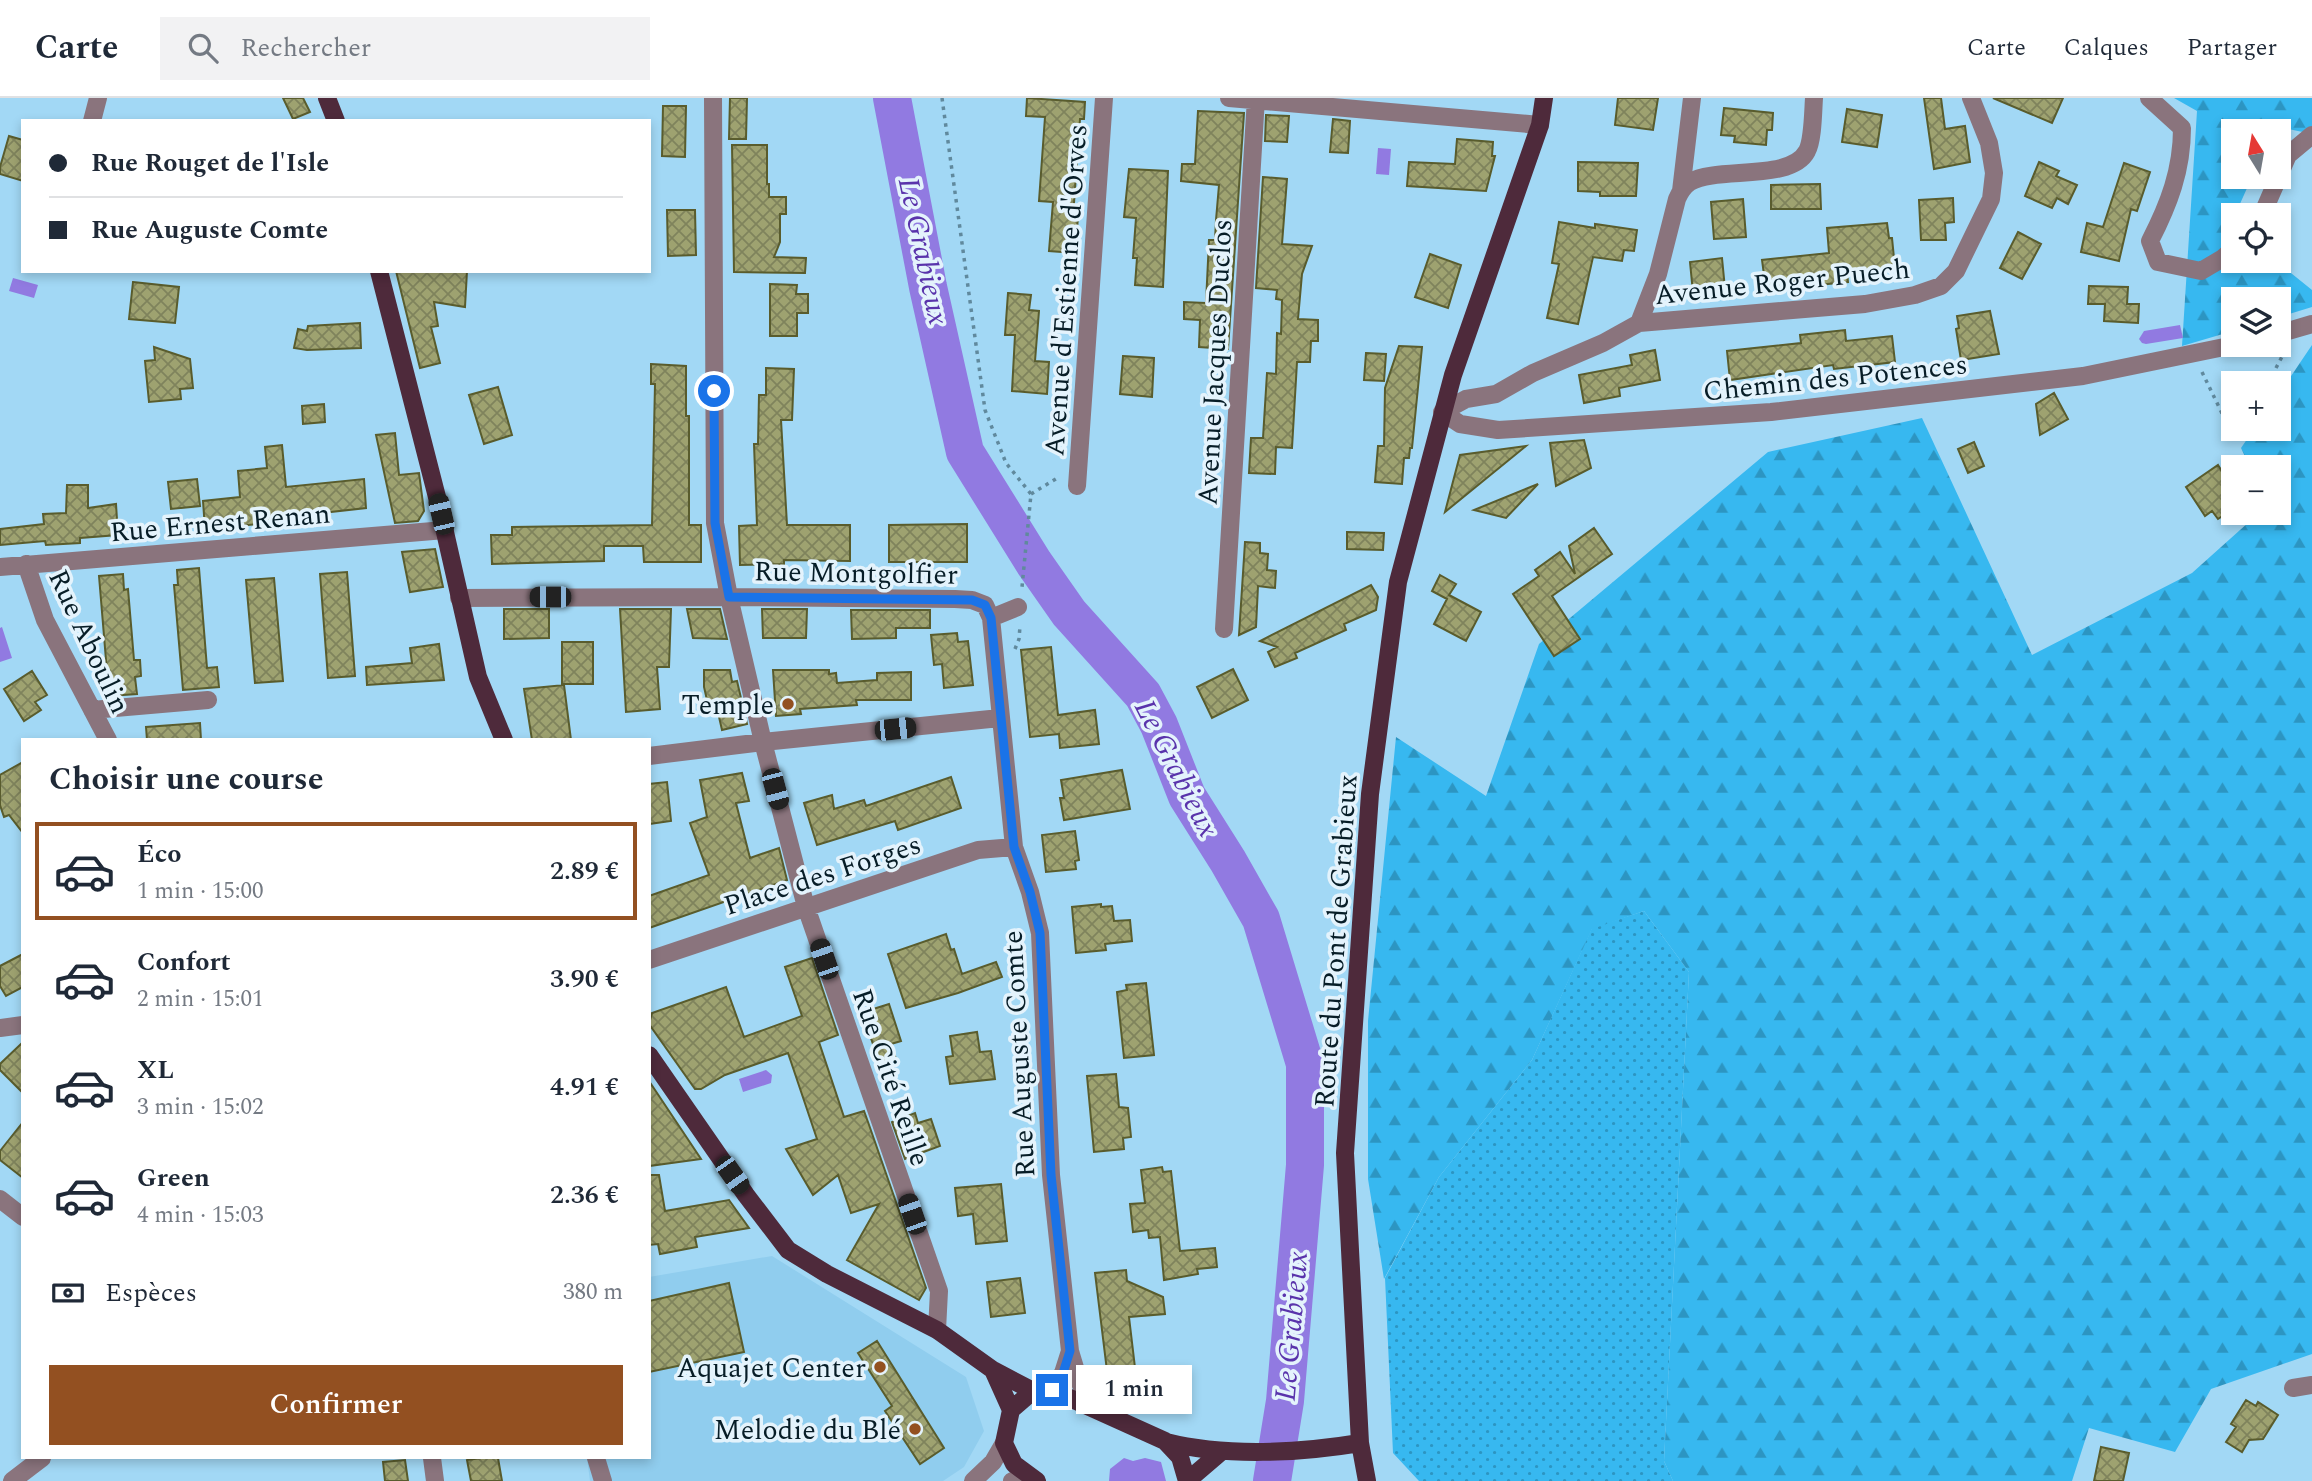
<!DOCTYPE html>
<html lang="fr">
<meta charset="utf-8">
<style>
:root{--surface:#fff;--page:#f2f2f3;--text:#1f2937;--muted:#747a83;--line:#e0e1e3;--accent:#935021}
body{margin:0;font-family:Spectral,serif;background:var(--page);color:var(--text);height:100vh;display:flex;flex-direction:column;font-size:26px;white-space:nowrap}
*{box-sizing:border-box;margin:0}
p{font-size:23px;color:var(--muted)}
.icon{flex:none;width:38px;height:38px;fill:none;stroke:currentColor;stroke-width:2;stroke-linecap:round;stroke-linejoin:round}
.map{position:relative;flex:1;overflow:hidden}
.sheet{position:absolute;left:21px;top:640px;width:630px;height:721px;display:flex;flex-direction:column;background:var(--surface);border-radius:0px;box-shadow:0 4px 10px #0003}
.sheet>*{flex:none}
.hud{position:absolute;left:21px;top:21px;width:630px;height:154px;border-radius:0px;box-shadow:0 4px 10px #0003;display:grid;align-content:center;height:154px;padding:0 28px;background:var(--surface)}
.needle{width:46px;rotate:349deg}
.fabs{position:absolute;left:2221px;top:21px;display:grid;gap:14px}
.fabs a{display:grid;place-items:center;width:70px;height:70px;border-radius:0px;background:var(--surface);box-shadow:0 4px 10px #0003;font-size:35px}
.end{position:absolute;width:32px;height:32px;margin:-16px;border:9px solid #1a73e8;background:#fff;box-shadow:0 0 0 4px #fff}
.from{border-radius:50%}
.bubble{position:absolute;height:49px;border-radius:0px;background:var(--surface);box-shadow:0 4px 10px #0003;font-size:23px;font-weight:600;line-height:49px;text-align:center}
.car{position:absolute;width:21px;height:42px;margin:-21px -10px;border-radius:9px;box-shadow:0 0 5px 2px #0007;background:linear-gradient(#222 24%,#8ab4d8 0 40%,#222 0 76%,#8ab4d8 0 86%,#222 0)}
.hud b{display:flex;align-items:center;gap:24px;height:66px;font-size:26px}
.hud b+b{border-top:2px solid var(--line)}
.hud i{width:18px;height:18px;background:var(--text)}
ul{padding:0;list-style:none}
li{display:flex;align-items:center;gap:21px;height:98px;margin:0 14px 10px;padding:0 14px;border:4px solid transparent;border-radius:0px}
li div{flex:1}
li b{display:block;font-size:26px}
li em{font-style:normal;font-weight:600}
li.on{border-color:var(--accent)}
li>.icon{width:63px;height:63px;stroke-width:1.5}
h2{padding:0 28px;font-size:32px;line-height:84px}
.pay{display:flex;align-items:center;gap:18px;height:77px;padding:0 28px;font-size:26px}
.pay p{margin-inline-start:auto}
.primary-button{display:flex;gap:14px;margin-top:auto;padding:14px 28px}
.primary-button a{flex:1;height:80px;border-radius:0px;background:var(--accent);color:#fff;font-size:28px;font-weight:600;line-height:80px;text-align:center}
header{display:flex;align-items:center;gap:42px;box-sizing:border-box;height:98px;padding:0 35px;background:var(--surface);border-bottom:2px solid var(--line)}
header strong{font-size:33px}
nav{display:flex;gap:38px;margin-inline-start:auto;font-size:24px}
.search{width:490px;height:63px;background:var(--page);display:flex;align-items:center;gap:18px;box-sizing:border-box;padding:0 24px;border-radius:0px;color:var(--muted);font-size:26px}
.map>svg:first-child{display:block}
.built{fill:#90cdee}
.grass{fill:url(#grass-dots)}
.forest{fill:url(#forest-firs)}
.water{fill:#917ae1}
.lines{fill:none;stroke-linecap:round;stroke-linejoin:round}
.river{stroke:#917ae1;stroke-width:38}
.building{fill:url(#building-cross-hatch);stroke:#595c2d;stroke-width:2}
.path{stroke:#60899d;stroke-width:3.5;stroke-dasharray:3.5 5;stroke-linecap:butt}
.minor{stroke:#8a747d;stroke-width:18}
.major{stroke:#4e2a3b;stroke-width:18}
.route{stroke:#1a73e8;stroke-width:9}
.poi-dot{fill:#935021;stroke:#e4f3fc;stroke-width:2.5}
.labels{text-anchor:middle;stroke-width:7;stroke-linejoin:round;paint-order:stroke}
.street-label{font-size:28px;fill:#071d27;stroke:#e4f3fc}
.poi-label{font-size:28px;fill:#071d27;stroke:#e4f3fc;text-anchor:end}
.water-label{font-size:30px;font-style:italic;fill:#5933ab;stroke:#e4f3fc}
</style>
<header>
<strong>Carte</strong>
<div class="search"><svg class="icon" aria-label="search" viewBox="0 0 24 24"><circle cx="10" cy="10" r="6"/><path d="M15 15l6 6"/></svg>Rechercher</div>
<nav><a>Carte</a><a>Calques</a><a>Partager</a></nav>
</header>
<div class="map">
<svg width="2312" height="1383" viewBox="0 0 2312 1383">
<defs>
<pattern id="grass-dots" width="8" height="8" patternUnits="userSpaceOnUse" patternTransform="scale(1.75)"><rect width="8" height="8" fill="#37b8f0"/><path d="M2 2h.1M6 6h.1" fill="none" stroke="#2c95c2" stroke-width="1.8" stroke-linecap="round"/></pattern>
<pattern id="forest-firs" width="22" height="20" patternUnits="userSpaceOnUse" patternTransform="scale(1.75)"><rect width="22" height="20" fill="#37b8f0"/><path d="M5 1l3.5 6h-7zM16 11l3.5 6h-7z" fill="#2c95c2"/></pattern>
<pattern id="building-cross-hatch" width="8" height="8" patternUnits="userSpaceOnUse" patternTransform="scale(1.75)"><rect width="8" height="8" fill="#9ea270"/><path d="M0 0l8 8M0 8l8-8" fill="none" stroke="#7f835c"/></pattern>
</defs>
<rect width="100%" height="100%" fill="#a2d8f5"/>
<path class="built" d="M772,1158L966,1279L984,1333L964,1369L943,1383H590L587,1360H649V1179Z"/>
<path class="grass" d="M1644,813L1689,874L1664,1363L1673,1383H1419L1393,1355L1385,1180L1439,1079L1532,962L1592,830Z"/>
<path class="forest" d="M2174,0H2312V36L2274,28L2271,33H2233V79H2252L2235,117H2233V163H2276L2312,192V209L2279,219L2278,201H2233V233L2182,248L2197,13Z
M2312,247V1256L2211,1291L2175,1354L2089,1330L2072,1383H1673L1664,1363L1689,874L1644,813L1592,831L1532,962L1439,1079L1384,1181L1368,1081V923L1396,639L1486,698L1539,546L1768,354L1922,320L2032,557L2192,475L2259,415H2278V369H2250L2241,350L2254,331H2278L2279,296Z"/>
<path class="water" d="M1378,50L1391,51L1389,77L1376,76Z
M13,180L38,187L34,200L9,193Z
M2180,227L2183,240L2146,246L2142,245L2139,241L2144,233Z
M2,529L12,560L0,564V530Z
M766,972L772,977L771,985L743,994L739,981Z
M1124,1360L1133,1363L1145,1360L1161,1364L1166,1383H1109L1110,1371Z"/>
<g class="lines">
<path class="river" d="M892,0L928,189L965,354L1034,465L1069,515L1143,597L1159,627L1187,698L1228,763L1261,821L1305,966V1067L1285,1303L1272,1383"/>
</g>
<path class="building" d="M283,0H303L310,14L293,21Z
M730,0H747L746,41H729Z
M1027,0L1085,4L1084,21H1080L1073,119H1078L1075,155L1049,153L1053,104L1039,103L1045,19L1026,18Z
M1618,0H1658L1653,32L1615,27Z
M1924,0H1941L1945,31L1965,28L1970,64L1934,71Z
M1993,0H2063L2052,25Z
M663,8H686L685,59L662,58Z
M1724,10L1773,15L1772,32H1767L1766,47L1734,44L1735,38L1721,37Z
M1847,11L1882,17L1877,49L1842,44Z
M1198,13L1244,15L1228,251L1199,249L1200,222L1184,221V204L1206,205L1209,142H1215L1216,122L1219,87L1181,83L1182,66H1195Z
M1266,17L1289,18L1287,44L1265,43Z
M1333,21L1350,23L1348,55L1330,54Z
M9,38L23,42V83L0,76V69Z
M1457,41L1493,44L1492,58H1495L1486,93L1407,88L1409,64L1455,66Z
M732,47H767V86H769V99H786V116H780V144L774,159L806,160L805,175L734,174Z
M1578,64L1638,65L1636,98H1600V94L1578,93Z
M2039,64L2059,73L2056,78L2077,87L2068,106L2057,100L2052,110L2025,98Z
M2124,65L2150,74L2137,113L2131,111L2119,163L2081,154L2087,125L2103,129Z
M1129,71L1168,73L1163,189L1135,187L1137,160H1133L1136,120L1124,119Z
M1263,79L1287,81L1282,146L1312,148L1302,176L1298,221L1318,222V243H1311L1310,264H1297L1292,350L1276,349L1275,376L1249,375L1251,340H1263L1267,275L1276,276L1277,235L1281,236L1282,202L1276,201L1277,192L1256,190Z
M1820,86L1821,111H1771V87Z
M1953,100L1954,124L1945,125L1946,142H1921L1919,102Z
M1743,101L1746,139L1714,141L1711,104Z
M667,112H695L696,157L668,158Z
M1559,124L1595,130V126L1637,132L1634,153L1624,152L1622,163L1593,159L1578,226L1547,220L1559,166L1552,165Z
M1887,125L1889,140H1892L1895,170L1847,174L1848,184L1766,192L1762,162L1829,155L1827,130Z
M2018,134L2041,146L2022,181L2000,170Z
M1430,156L1461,167L1448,210L1415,199Z
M1722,160L1725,191L1693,195L1690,164Z
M396,173H467L465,209L434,204L438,228L431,229L440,265L420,270Z
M133,184L179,189L175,225L129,221Z
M770,186L797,187L796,196H808V215H797V238H770Z
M2089,188L2128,189L2127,206H2139L2138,225L2104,223L2105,206H2088Z
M1008,195L1031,197L1029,212L1039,213L1035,263L1049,264L1047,296L1012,293L1015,237H1005Z
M1990,213L1999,256L1961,262L1956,231L1959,230L1957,218Z
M360,225L361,250L307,252L294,250L298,231L307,233L308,228Z
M1845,232L1846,243L1892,238L1895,264L1834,271L1833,267L1730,282L1727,253L1801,245L1800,237Z
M1399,248L1422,249L1412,350H1410L1409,360H1404L1402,386L1375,384L1378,348H1384L1385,290Z
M154,249L190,261L193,290L180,291L181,301L149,304L145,263L155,262Z
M1655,252L1660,282L1619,290L1620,298L1584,305L1579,277L1632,267L1630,257Z
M1366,255L1386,256L1384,283L1364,282Z
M1123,258L1154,260L1152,299L1120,296Z
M651,266L686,268V318H689V427H701V464H644L643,448H604V463L492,466L491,437H512V429L652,427L655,286H651Z
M766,270L794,271L792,322H781L787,427H850V463L784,462V466L740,467L739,428L757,427L754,346H758L759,297H766Z
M498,289L512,337L484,346L469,297Z
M2054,295L2068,321L2040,337L2036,306Z
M324,306L325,324L303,326L302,308Z
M395,335L399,377L419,375L424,413L418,423L395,425L376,337Z
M1584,342L1591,370L1556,388L1550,345Z
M1974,344L1984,368L1968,375L1958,351Z
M282,347L286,389L364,381L366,410L304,417V422L205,431L203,403L240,399L238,373L267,370L265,349Z
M1526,348L1445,414L1460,357Z
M2218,367L2233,391V411L2218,421L2212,413L2205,418L2186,389Z
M197,381L200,408L171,411L168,384Z
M1538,386L1506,420L1474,412Z
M67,387H88V410L116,406L118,437L80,440V445L46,447L45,443L0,447V431L44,426L43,416L66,415Z
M967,426V464H889V427Z
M1594,430L1612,456L1552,498L1580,541L1554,558L1513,496L1539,478L1535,472L1560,454L1575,476L1569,448Z
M1347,434L1384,435L1383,452L1347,451Z
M1245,444L1260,445V455L1268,456L1267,472L1276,473L1275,490L1258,488L1256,529L1239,537Z
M435,451L443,489L410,494L402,454Z
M199,470L207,570L217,569L219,589L183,592L174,487H178L177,472Z
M347,474L355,578L328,580L320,476Z
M123,476L124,492L128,491L134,562H140L141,578L135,579L137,596L109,598L99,478Z
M1440,477L1456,486L1449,497L1481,514L1466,543L1434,526L1447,501L1432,493Z
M274,480L283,583L255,585L246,482Z
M1371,487L1378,499L1376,512L1344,526L1346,532L1295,555L1297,560L1275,569L1268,554L1277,549L1260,543Z
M504,511H549V540L504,541Z
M620,511H671L669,569H657L660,611L626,614Z
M687,511H720L727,541L693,540Z
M762,511H807L806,540H763Z
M851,512H930V530H896V540L852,541Z
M957,535L958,544L968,543L973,587L944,590L942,566L934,567L931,537Z
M562,544H593V586H562Z
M439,546L444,582L367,587L366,569L412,565L410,550Z
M1051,549L1058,617L1095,612L1099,646L1060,650L1059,636L1030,639L1021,552Z
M1233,571L1248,602L1212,620L1197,589Z
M704,572H730L732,584L737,583L747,626L722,632L717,610L709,611L704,589Z
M773,572H829V576L836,575L837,585L877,582V575L911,574V602H856L857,607L800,611L801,616L776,618Z
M32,573L47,597L35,604L41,612L24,623L4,591Z
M564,587L571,642H532L524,591Z
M200,625L201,642H147L146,629Z
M23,664V735L9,717L4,719L0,707V677Z
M1122,672L1130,711L1064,722L1060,700H1064L1061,682Z
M742,675L749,703L736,705L750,760L779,750L787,782L649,830V798L709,777L690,725L707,719L700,682Z
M951,679L961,710L898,732L895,723L817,747L804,705L832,697L834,711L864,702L866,708Z
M667,684L671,723L649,726V686Z
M1075,733L1079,762L1075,763L1076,771L1046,774L1042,737Z
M1101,806V809L1112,808L1114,823L1130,822L1132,843L1105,846L1106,852L1076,855L1072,809Z
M946,836L951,852L954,851L962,876L996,864L1002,879L958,895L906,910L888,856Z
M23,856V889L6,898L0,888V868Z
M812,860L838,937L819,944L844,1019L864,1013L868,1024L926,1190L919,1202L847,1162L879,1106L851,1115L838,1077L813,1097L786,1051L817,1041L788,955L725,977L701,991H695L649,926L652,915L726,889L744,939L802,918L785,869Z
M1146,885L1154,957L1124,960L1117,894L1127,892L1126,887Z
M889,906L901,943L891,946L896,961L880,966L867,929L872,928L867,913Z
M977,934L980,954L991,953L995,981L950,986L946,959L953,958L950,938Z
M23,944V995L0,972V966Z
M1116,976L1119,1009L1128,1010L1131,1039L1123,1040L1124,1051L1094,1054L1087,978Z
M649,983L701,1061L649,1068Z
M915,1015L918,1025L931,1021L940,1048L905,1061L892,1024Z
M23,1024V1080L0,1062V1053Z
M1162,1069L1163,1074L1171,1073L1180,1153L1215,1150L1217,1169L1197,1171L1198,1176L1164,1182L1160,1139L1149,1140L1148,1132L1133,1134L1130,1106L1145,1105L1141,1072Z
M649,1077H659L665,1113L729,1102L749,1130L695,1139L697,1149L660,1156L658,1146L649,1147Z
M1001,1086L1007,1143L976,1146L973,1116L958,1118L955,1090Z
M1126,1172L1127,1183L1163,1199L1165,1216L1129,1219L1136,1278L1108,1281L1095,1175Z
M1020,1180L1025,1215L991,1219L987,1184Z
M729,1185L744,1254L649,1274V1203Z
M877,1243L944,1350L920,1366L885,1313L892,1308L858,1255Z
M2246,1302L2256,1308L2258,1304L2278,1317L2263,1341L2249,1342L2242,1354L2226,1344L2236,1329L2231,1326Z
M2101,1349L2129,1355L2123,1383H2094Z
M481,1360H498L502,1383H471L467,1362Z
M405,1362L408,1383H385L383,1364Z"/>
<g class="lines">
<path class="path" d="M942,0L985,312L1006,365L1031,396L1022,489
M2202,274L2235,342
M2268,285L2285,253
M2235,342L2241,331
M1031,396L1059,379
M1015,551L1019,541L1020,528"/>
<path class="minor" d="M713,0L715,425L729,499L763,644L806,809L939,1193L937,1232
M1229,0L1540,27
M1971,0L1989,45L1994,75L1991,101L1956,173L1941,188L1915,197L1865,206L1639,225L1603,245L1533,275L1496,296L1466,301L1442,314L1460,326L1498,332L1771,314L2083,278L2234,247
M2149,0L2182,30C2182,72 2169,106 2150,143L2158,164L2201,173L2223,160L2233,151
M92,23L98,0
M1681,93L1692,0
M2262,117L2288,57L2312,37
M1639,225L1658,176L1677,101C1680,94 1684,88 1690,84C1717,68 1791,84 1807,53C1813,42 1813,14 1814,0
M2278,236L2312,226
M1077,388L1104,0
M26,466L45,522L108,642
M0,469L445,432
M459,500L729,499L955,501L972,502L985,507L991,520L1014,749L1030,794L1040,835L1051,1077L1070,1253L1079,1283L1093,1310
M991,520L1018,509
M1224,531L1256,0
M92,612L208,602
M649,658L763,644L1000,620
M649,862L978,752L1014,749
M0,930L23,927
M0,1101L23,1119
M2293,1290L2312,1287
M1052,1292L1063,1275L1070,1253
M432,1360L435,1383
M596,1360L603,1383
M12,1383L42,1360
M973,1383L993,1364L1004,1345
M1012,1383L1028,1378"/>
<path class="major" d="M327,0L336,23
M379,173L437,399L478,579L504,642
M649,957L746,1097L788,1152L827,1176L937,1232L993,1272L1033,1293L1052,1292L1165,1343L1180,1359L1187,1383
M993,1272L1011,1312
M1033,1293L1011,1312L1004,1345L1014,1366L1037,1383
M1166,1344C1225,1359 1300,1355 1360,1345
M1187,1383L1221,1354
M1367,1383L1360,1345L1345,1055L1370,696L1398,484L1453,277L1540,27L1544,0"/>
</g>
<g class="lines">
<path class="route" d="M714,293L715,425L729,499L972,502L985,507L991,520L1014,749L1030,794L1040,835L1051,1077L1070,1253L1063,1275L1052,1292"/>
</g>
<g class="poi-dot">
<circle cx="788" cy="606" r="7"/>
<circle cx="880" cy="1269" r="7"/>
<circle cx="915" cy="1331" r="7"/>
</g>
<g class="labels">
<g class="street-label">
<text transform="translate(1782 183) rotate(-6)" y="10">Avenue Roger Puech</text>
<text transform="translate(1065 192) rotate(-86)" y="10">Avenue d'Estienne d'Orves</text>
<text transform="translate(1214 264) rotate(-87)" y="10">Avenue Jacques Duclos</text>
<text transform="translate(1835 279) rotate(-6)" y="10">Chemin des Potences</text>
<text transform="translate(220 424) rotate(-5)" y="10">Rue Ernest Renan</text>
<text transform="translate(856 474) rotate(1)" y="10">Rue Montgolfier</text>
<text transform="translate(90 543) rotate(65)" y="10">Rue Aboulin</text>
<text transform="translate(822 776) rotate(-18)" y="10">Place des Forges</text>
<text transform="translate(1335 843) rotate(-86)" y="10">Route du Pont de Grabieux</text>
<text transform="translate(1018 956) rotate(-93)" y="10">Rue Auguste Comte</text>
<text transform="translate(892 979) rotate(71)" y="10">Rue Cité Reille</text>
</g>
<g class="poi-label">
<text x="774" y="616">Temple</text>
<text x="866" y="1279">Aquajet Center</text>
<text x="901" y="1341">Melodie du Blé</text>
</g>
<g class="water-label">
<text transform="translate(924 153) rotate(78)" y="10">Le Grabieux</text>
<text transform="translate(1177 670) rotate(63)" y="10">Le Grabieux</text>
<text transform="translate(1291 1228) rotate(-85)" y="10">Le Grabieux</text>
</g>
</g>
</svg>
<div class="fabs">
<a><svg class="needle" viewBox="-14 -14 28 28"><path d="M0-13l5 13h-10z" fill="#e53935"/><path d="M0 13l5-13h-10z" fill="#747a83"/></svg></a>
<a><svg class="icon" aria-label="locate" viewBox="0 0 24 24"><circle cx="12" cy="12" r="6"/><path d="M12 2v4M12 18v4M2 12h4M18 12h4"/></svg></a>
<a><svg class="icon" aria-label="layers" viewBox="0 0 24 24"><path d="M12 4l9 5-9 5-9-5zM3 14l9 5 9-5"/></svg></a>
<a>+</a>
<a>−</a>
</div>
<i class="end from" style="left:714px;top:293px"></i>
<i class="end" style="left:1052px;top:1292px"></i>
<div class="bubble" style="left:1076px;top:1267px;width:116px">1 min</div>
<i class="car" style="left:441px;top:416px;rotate:347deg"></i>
<i class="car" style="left:550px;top:499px;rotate:270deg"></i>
<i class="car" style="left:895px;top:631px;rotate:84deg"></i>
<i class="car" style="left:775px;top:691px;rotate:165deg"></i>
<i class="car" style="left:824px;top:861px;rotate:341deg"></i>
<i class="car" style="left:732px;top:1077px;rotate:145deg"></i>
<i class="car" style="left:912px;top:1116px;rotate:341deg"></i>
<div class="hud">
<b><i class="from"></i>Rue Rouget de l'Isle</b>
<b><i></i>Rue Auguste Comte</b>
</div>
<section class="sheet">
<h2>Choisir une course</h2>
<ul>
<li class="on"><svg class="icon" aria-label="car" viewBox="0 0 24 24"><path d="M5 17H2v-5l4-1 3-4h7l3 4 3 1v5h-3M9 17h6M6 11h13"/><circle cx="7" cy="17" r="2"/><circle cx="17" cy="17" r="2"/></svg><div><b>Éco</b><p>1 min · 15:00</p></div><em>2.89 €</em></li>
<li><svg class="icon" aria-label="car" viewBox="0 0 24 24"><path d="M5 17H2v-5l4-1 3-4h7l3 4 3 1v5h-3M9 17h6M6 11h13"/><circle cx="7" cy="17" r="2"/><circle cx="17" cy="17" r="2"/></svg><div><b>Confort</b><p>2 min · 15:01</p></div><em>3.90 €</em></li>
<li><svg class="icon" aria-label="car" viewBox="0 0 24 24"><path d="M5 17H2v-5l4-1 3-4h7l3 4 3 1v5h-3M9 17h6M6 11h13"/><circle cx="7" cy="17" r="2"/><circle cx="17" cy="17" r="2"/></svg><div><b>XL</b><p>3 min · 15:02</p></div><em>4.91 €</em></li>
<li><svg class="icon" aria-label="car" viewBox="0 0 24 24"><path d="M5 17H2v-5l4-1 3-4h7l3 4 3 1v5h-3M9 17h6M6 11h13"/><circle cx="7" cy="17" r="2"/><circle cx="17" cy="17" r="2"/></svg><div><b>Green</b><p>4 min · 15:03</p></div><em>2.36 €</em></li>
</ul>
<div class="pay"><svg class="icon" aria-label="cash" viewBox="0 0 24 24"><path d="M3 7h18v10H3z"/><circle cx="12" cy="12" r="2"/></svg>Espèces<p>380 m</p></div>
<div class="primary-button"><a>Confirmer</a></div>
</section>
</div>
